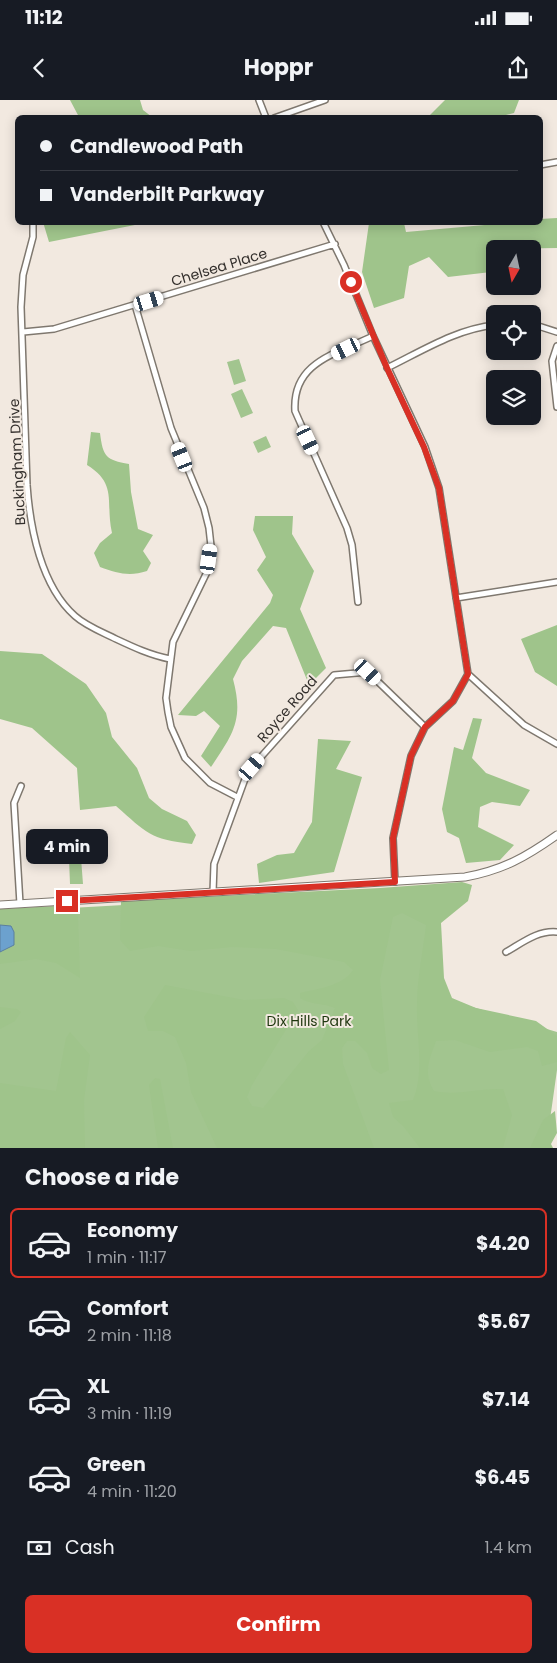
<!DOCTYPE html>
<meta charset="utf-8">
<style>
:root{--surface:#171b24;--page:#242831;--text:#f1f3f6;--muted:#9ea1a6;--line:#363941;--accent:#d93025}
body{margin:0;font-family:Poppins,sans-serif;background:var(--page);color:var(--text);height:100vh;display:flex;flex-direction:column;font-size:19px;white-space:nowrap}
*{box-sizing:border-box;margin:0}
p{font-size:16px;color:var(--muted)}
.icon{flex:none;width:28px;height:28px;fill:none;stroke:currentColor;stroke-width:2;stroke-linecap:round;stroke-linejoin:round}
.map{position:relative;height:1048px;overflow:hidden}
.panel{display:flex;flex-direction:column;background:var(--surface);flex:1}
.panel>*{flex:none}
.hud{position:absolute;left:15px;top:15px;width:528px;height:110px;border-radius:8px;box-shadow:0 2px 12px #0003;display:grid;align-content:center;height:110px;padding:0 25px;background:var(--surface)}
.needle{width:32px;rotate:189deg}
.tools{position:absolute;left:486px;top:140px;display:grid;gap:10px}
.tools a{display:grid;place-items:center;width:55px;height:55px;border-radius:8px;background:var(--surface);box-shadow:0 2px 12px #0003;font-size:25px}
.end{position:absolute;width:22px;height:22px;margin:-11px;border:6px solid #d93025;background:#fff;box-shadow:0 0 0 2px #fff}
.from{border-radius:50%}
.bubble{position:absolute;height:35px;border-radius:8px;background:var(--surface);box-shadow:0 2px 12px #0003;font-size:16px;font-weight:700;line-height:35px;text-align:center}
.car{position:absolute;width:15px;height:30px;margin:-15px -8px;border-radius:6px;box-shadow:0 0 4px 1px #0007;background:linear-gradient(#fff 24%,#345 0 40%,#fff 0 76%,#345 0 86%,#fff 0)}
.hud b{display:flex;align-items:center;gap:18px;height:48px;font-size:19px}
.hud b+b{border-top:1px solid var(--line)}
.hud i{width:12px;height:12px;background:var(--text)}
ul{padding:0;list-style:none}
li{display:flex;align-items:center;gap:15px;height:70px;margin:0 10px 8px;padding:0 15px;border:2px solid transparent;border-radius:8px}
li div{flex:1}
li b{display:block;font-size:19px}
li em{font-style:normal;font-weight:700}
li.on{border-color:var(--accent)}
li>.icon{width:45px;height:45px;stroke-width:1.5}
h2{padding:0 25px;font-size:22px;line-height:60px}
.pay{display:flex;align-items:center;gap:12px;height:55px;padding:0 25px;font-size:19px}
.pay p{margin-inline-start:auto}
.action{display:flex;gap:10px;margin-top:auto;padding:10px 25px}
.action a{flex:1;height:58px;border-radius:8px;background:var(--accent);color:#fff;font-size:20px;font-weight:700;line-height:58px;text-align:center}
.status{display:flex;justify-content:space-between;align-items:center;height:35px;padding:0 25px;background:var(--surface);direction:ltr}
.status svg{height:14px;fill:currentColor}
header{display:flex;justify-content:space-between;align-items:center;height:65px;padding:0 25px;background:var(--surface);font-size:22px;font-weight:700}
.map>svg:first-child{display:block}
.green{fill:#a2c58f}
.forest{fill:#9fc48b}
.water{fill:#6ca1ce;stroke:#5b7f9e}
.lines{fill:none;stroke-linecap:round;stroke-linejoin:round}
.street-casing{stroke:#7f786f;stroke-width:8}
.secondary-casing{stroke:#7f786f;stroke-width:9}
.street{stroke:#fff;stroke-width:5}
.secondary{stroke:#fff;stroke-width:7}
.route{stroke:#d93025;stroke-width:6}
.labels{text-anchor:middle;stroke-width:4;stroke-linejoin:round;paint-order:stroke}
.street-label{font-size:14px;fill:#34302d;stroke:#f2e9e0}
.park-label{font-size:14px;fill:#1f370f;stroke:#f2e9e0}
</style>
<div class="status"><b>11:12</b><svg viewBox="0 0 49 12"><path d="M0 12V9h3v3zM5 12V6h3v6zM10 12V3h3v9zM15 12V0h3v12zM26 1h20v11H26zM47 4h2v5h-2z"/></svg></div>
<header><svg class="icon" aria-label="back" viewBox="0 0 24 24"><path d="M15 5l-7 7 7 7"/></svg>Hoppr<svg class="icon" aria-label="share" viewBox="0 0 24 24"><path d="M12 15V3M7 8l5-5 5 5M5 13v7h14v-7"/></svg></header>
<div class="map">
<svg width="557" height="1048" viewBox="0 0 557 1048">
<rect width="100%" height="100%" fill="#f2e9e0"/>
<path class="green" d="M239,259L246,281L234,285L227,262Z
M242,289L253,313L241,318L231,294Z
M266,336L271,347L258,353L253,342Z
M81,758L83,784H70L69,759Z
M459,786L436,813L442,898L557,932V970L546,1048H0V812Z"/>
<path class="forest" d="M70,0H140L143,10L152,17H79Z
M445,0H519L514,13L498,17H428Z
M557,118V148L495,149V169L491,172L448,177L429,157L409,166L404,198L374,208L362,172L369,123H404L406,132L507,123L540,122V119Z
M43,122H145V123L49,142Z
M91,332L100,333C103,357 106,360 129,364L131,392L138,429L153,435L143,451L151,463L147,471C129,477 117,473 100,467L94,453L100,443L112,433C105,402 118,384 87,365Z
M255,416H293L292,434L314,471L300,509L326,568L309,585L286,528L273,526L242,561L233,579C244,620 233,634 211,667L201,656L220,626L204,611L196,616L178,615L270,503L273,495L257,470L266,457L253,430Z
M557,525V586L535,572L521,539Z
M0,551L42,554L86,584L106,613L112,637L137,668L149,698L162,709L187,721L196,735L192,744C149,739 147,733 116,706L80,710L77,668L32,628L0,619Z
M473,618L482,619L472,658L486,673L530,690L520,706L492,702L480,707L478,727L514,745L500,760L466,763L459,738L447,732L442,709L454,647L463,650Z
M318,639L351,641L336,669L362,677L334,772L259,783L257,764L277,755L294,753L312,722Z
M462,782L472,785L468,801L441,823L444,878L452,898L476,908L536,921L557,936V962L542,966L538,951L527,947L490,952L455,940L436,941C429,960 423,973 434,991C456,996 479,988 503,989L512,1015L503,1048H420L403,1026L393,1017L389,1003L413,1000C425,971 416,935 417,905C417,879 423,851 426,825L402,813L393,817L380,880L389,970L381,974L372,968L367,953L355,941H347L342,948L343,964L374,1048H217L191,992L186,963L175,937L163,931H148L144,917L165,885L244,900L284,898L293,902L298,910L252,985L247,997L252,1006L263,1008L309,951L322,940L335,908C324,903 310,905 300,898V893C317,889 343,886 353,870L344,862L276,849L232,847L191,851L158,846L130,851L120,840L121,801L380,788Z
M74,805L78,815L80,878L56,863L36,859L0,864V852L14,845L11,826L0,825V809Z
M0,907L17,909L21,912L15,921L0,929Z
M70,932L90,955L84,1000L85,1048H0V983L56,991L66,938Z
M155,978L160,979L173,1048H158L149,985Z
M555,1011L557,1033L551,1044L553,1048H530L543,1020Z"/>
<path class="water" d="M0,825L11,826L14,832V845L0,852Z"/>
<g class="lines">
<g class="street-casing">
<path id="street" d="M259,0L266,18
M274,18L325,0
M540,65L557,62
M33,122V137L23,175L21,207L27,385C30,428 41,486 75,516C86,526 102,532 116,539C133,547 150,555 170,559
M323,122L344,165L373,236L425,347L439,388L468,574L524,625L557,644
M135,205L171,328L204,408L209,428L211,446L207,472L173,542L166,598L168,612L171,627L185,658L210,683L237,697
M532,224L557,232
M23,232L54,229L335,144
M557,246L552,261L557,307
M387,268C422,251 456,229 495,225
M456,498L557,482
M358,502L352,445L347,428L295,311C292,262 336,254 373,236
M395,782L393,738L411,656L425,627L453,601L468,574
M213,792L214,764L245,679L252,667L334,575L368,572L425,627
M20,804L14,703L21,686
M506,852C522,843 538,830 557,832"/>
</g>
<g class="secondary-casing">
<path id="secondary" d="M0,805L465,777C503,770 526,757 557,735"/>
</g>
<use href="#street" class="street"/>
<use href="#secondary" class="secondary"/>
</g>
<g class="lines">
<path class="route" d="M67,801L395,782L393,738L411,656L425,627L453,601L468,574L439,388L424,347L387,268L351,182"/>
</g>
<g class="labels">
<g class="street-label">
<text transform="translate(219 167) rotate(-17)" y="5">Chelsea Place</text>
<text transform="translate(17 362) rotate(-93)" y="5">Buckingham Drive</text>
<text transform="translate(287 609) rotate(-49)" y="5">Royce Road</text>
</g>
<g class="park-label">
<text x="309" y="926">Dix Hills Park</text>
</g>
</g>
</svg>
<div class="tools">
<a><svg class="needle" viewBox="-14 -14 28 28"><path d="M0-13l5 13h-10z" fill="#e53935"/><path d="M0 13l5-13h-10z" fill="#9ea1a6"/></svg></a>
<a><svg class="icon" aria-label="locate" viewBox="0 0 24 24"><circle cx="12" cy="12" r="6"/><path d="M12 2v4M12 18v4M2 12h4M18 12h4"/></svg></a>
<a><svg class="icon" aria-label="layers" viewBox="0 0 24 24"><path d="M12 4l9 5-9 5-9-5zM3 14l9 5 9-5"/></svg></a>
</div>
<i class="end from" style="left:351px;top:182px"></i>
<i class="end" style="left:67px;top:801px"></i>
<div class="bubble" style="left:26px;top:729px;width:82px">4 min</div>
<i class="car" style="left:149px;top:201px;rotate:73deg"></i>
<i class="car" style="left:346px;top:249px;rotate:244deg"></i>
<i class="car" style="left:308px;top:340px;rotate:155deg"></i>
<i class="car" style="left:182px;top:357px;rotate:338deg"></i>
<i class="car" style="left:209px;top:459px;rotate:8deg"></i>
<i class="car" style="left:368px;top:572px;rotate:133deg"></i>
<i class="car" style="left:252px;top:667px;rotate:41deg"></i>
<div class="hud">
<b><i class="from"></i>Candlewood Path</b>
<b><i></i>Vanderbilt Parkway</b>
</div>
</div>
<section class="panel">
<h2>Choose a ride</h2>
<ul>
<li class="on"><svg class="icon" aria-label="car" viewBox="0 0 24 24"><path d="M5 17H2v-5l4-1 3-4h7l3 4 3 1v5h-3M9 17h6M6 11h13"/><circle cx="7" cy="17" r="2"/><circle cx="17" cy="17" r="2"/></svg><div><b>Economy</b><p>1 min · 11:17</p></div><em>$4.20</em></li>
<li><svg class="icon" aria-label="car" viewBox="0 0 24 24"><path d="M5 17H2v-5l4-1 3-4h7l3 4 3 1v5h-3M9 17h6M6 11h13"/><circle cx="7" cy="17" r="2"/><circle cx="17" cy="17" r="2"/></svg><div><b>Comfort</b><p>2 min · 11:18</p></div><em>$5.67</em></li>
<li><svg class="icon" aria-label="car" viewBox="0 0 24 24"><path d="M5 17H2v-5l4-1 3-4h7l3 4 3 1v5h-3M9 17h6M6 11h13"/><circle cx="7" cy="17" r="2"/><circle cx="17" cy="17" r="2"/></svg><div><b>XL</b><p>3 min · 11:19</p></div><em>$7.14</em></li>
<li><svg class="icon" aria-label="car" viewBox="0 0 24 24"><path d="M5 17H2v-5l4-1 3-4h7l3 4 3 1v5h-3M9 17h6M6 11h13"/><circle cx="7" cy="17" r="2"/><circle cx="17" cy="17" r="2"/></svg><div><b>Green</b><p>4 min · 11:20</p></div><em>$6.45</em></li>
</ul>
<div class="pay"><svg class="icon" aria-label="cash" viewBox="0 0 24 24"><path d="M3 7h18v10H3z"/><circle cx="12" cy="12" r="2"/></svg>Cash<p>1.4 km</p></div>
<div class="action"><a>Confirm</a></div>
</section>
